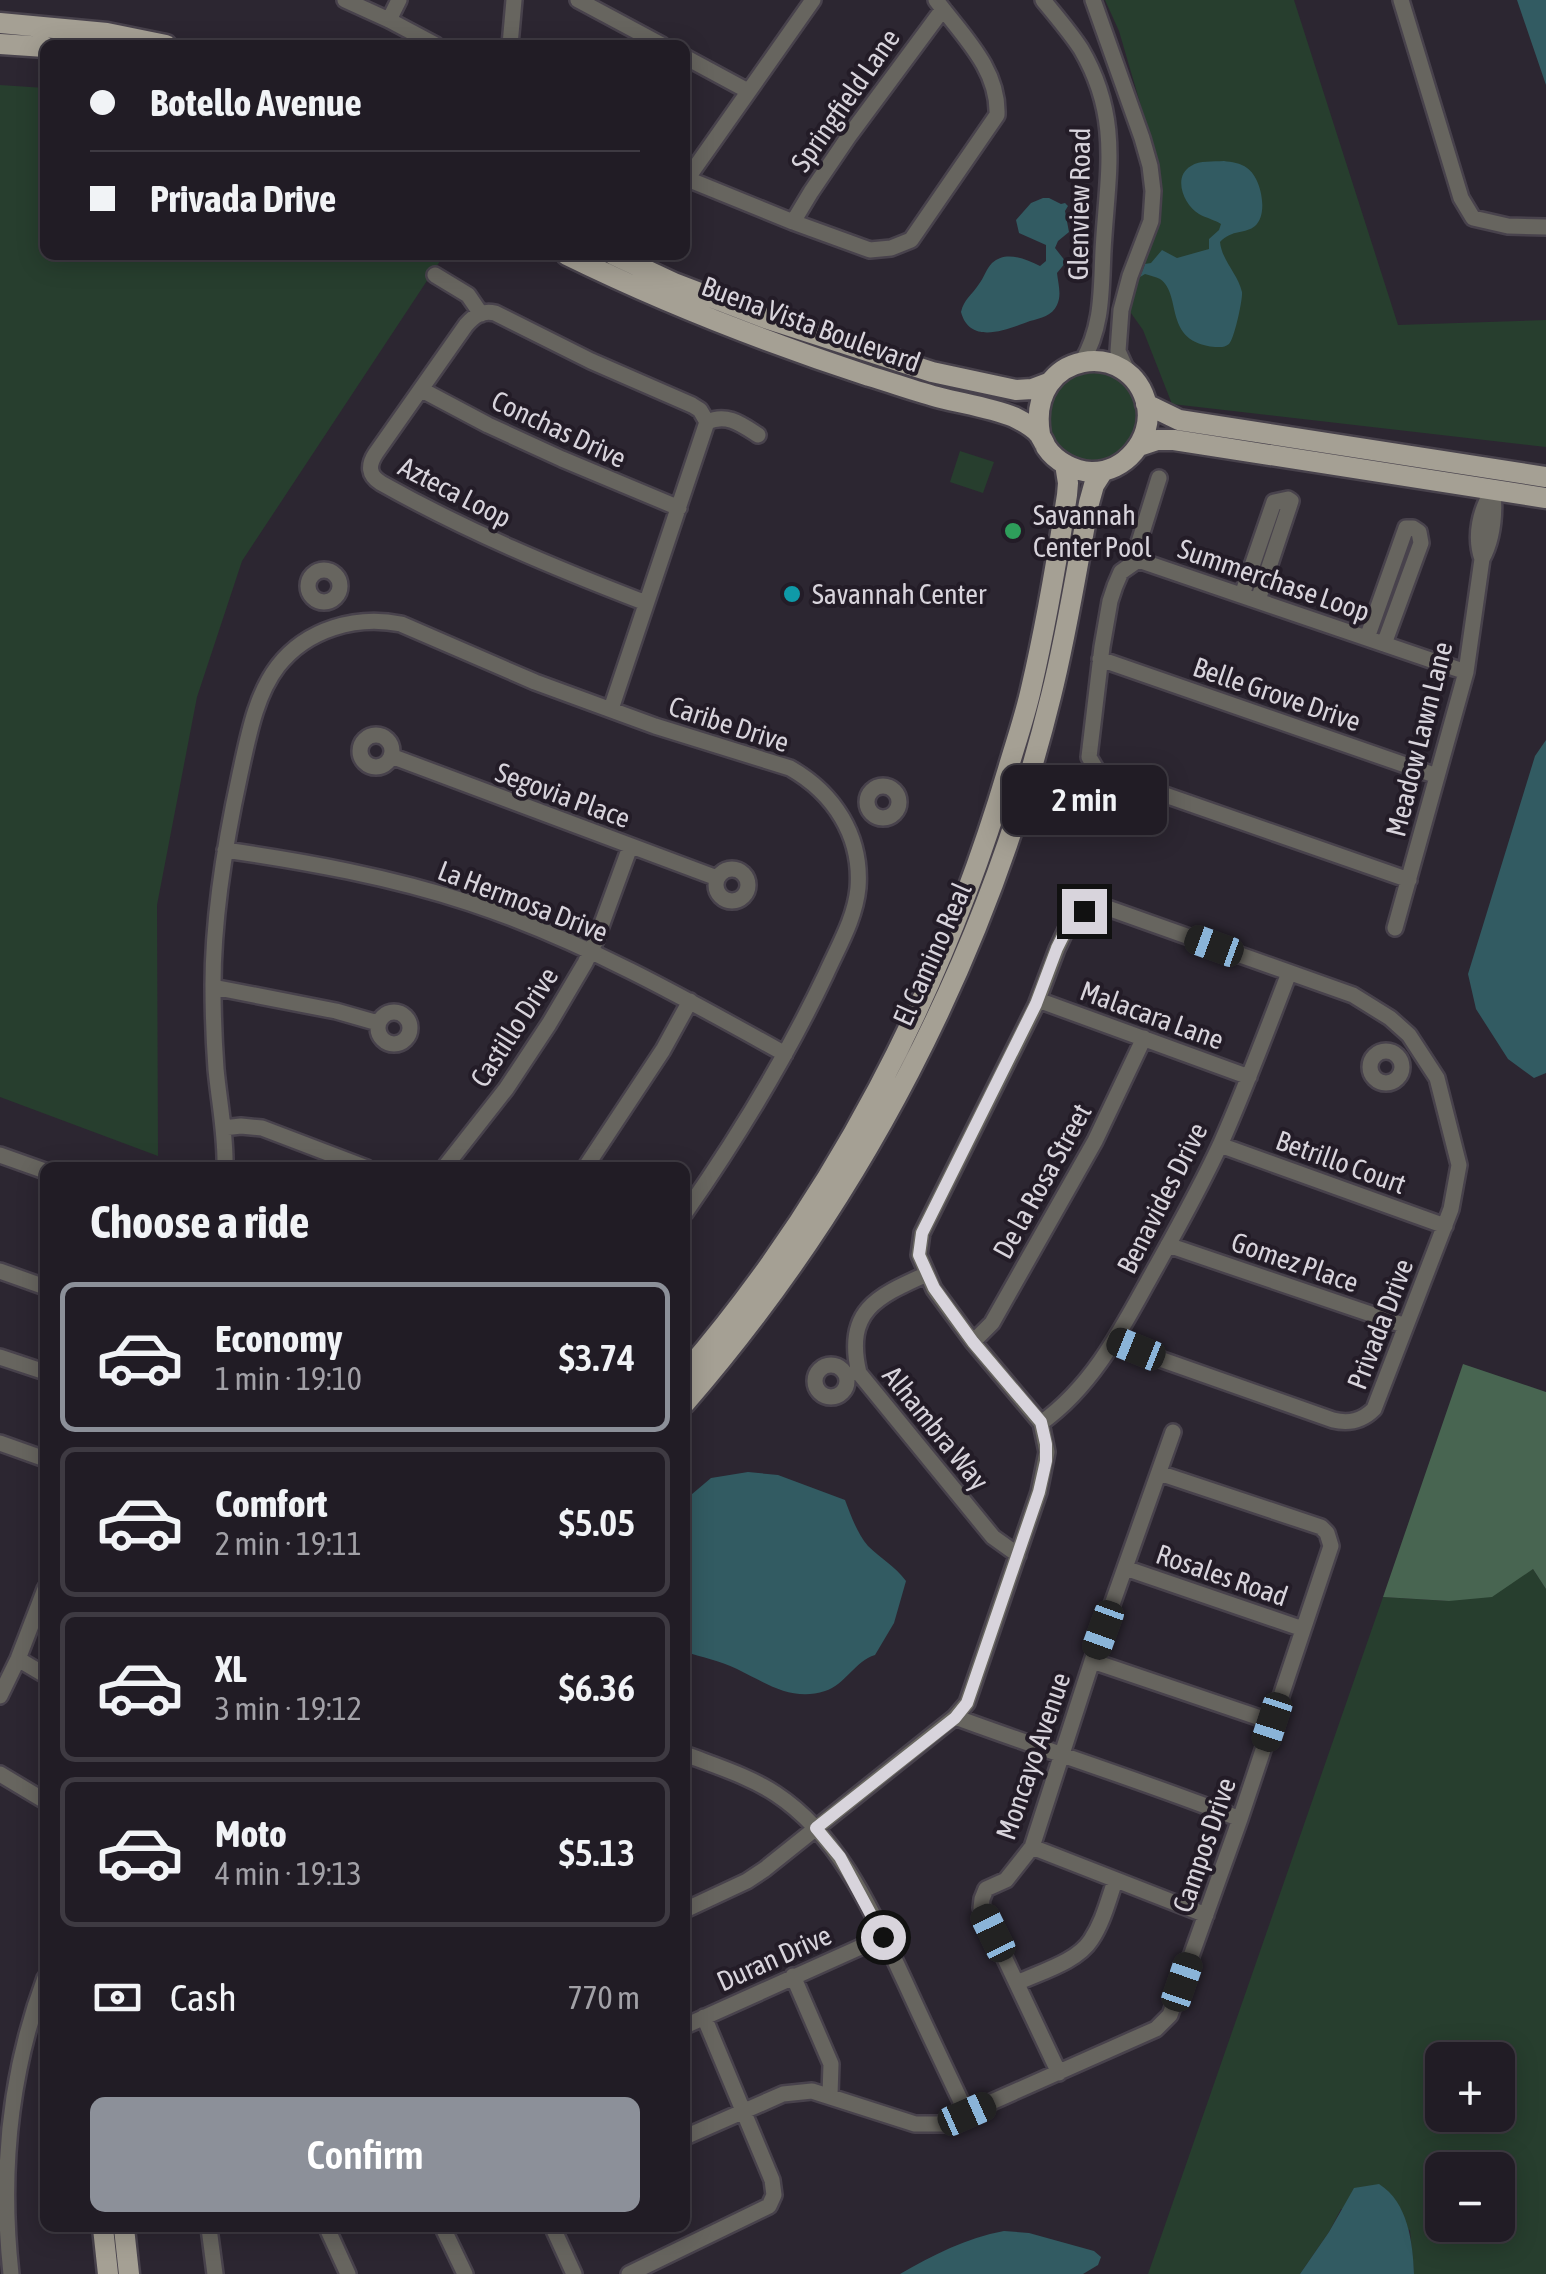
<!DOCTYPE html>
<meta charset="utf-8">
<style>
:root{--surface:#211c25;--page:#2d2932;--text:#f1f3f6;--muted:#a2a1a7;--line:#3e3a42;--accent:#8c9099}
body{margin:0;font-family:"Asap Condensed",sans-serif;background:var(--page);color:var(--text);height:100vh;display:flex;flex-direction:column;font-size:38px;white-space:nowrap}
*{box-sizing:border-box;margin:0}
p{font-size:32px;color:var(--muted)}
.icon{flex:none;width:55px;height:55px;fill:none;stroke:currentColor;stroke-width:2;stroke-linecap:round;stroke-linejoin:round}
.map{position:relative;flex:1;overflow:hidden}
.sheet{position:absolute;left:40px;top:1162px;width:650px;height:1070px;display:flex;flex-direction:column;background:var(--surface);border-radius:15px;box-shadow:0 5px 25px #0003,0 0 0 2px var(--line)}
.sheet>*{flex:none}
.guide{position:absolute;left:40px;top:40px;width:650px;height:220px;border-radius:15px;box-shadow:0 5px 25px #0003,0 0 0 2px var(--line);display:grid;align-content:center;height:220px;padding:0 50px;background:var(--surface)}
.fabs{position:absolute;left:1425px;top:2042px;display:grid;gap:20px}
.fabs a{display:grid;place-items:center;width:90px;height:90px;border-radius:15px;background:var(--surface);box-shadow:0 5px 25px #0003,0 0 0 2px var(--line);font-size:50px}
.end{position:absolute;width:45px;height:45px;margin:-22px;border:12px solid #d8d4dc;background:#111;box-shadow:0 0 0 5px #111}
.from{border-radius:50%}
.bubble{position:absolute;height:70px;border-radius:15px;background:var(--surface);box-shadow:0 5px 25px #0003,0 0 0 2px var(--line);font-size:32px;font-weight:600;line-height:70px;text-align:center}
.car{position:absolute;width:30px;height:60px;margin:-30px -15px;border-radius:12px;box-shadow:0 0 8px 2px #0007;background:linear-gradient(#222 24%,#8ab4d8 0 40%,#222 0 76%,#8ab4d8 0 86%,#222 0)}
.guide b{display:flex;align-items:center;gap:35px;height:95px;font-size:38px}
.guide b+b{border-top:2px solid var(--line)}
.guide i{width:25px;height:25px;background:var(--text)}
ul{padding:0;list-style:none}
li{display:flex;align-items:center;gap:30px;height:150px;margin:0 20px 15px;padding:0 30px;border:5px solid var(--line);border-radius:15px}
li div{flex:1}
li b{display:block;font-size:38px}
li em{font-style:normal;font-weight:600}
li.on{border-color:var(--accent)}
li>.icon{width:90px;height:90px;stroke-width:1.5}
h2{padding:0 50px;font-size:45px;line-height:120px}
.pay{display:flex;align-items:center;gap:25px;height:110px;padding:0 50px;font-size:38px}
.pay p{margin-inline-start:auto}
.button{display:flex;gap:20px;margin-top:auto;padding:20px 50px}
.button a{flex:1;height:115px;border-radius:15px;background:var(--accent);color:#fff;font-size:40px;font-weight:600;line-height:115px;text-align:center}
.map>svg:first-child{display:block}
.green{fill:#273e2e;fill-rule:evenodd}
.forest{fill:#486551}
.water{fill:#325b62}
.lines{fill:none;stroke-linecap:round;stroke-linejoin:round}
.minor-casing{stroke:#48424c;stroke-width:20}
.major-casing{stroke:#48424c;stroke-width:25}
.minor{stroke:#67655f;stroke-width:15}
.major{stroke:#a5a094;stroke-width:20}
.route{stroke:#d8d4dc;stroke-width:12}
.leisure-dot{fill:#2e9e5b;stroke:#231c27;stroke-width:4}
.culture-dot{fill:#0f9aa8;stroke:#231c27;stroke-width:4}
.labels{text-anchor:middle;stroke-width:8;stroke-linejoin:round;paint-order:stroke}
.street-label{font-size:28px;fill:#d8d4dc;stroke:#231c27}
.poi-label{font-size:28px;fill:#d8d4dc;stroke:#231c27;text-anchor:start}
</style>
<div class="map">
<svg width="1546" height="2274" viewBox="0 0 1546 2274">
<rect width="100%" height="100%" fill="#2c2631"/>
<path class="green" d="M1105,0H1294L1398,325L1546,320V447L1172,404L1143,330L1126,306L1161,216L1157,161L1119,31Z
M0,85L45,88V255H444L242,561L197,697L157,905L158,1156L0,1097Z
M1086,369L1117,375L1138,400V433L1117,458L1088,464L1060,452L1051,440L1046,426L1049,396L1058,383Z
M960,451L994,462L983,493L950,482Z
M1533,1569L1546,1589V2274H1414L1410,2230L1341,2209L1329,2232L1300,2274H1148L1383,1597L1449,1601ZM1442,2060H1498V2115H1442ZM1442,2170H1498V2225H1442Z"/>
<path class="forest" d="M1463,1364L1546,1392V1589L1533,1569L1492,1597L1449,1601L1383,1597Z"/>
<path class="water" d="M1517,0H1546V85Z
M1224,161C1231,162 1241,163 1247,168C1261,177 1269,214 1255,226C1246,234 1232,229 1220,242C1222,261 1238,274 1242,292C1243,299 1234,340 1229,344C1224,348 1221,347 1215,347C1162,342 1183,295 1160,279C1156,277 1149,275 1145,274L1140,277L1145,264L1151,263L1162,250L1177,258L1209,249V239L1219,230L1221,224C1215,220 1206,218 1199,214C1184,205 1172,177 1191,166C1200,160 1213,162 1224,161Z
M1043,198H1049L1061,204L1065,203L1068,206L1065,211L1069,232L1058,241L1055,248L1066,262L1057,273C1058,283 1062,295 1057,305C1052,316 1041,318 1030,321C1008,329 970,346 961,312C964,299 972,295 979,284C984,278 986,269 992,263C1006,250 1025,259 1040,266L1046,261V245L1019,233L1016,220L1031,203Z
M1546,740V1073L1534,1078L1508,1059L1476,1009L1468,974L1535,756Z
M748,1472L778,1475L845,1500C851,1516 857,1533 868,1546C881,1559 895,1566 906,1581L894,1623L875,1655C855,1661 845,1685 825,1691C792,1702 766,1683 737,1669C721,1661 702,1657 685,1652V1500L711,1478Z
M1379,2184C1408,2202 1413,2243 1414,2274H1300L1329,2232L1354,2188Z
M1004,2231L1029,2233L1094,2251L1101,2257L1098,2265L1083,2274H900C933,2255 966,2238 1004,2231Z"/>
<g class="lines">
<g class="minor-casing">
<path id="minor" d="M345,0L389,20L436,45
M578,0L662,45
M1043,0C1056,16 1070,32 1081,49C1122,119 1107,175 1103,251C1101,291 1103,326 1082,362
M1093,0L1142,138L1150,166L1153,191L1151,221L1130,276L1121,310L1118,351L1128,373
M1401,0L1461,198L1473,218L1508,226L1546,227
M389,20L399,0
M510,45L514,0
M685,57L748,91
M685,178L793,222L870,250L891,248L911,240L997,115C999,69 962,35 936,0
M687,179L813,0
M793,222L811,192L849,136L943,9
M435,275L468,295L481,314
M422,390L488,425L562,459L679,508
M707,422C727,413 741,424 758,435
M1482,559C1474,536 1480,510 1493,490
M1138,560L1136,552L1159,478
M308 586a16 16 0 1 1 32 0a16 16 0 1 1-32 0Z
M1242,595L1274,502L1288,499L1291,501L1258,600
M1367,638L1406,528H1413L1419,532L1421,543L1384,644
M1100,659L1437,776
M611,709L707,422L700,410L692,405L591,361L495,313C482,310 474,316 466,325L376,453C368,465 368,475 381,483C466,531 555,568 646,603
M360 751a16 16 0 1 1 32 0a16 16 0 1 1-32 0Z
M391,756L717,878
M867 802a16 16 0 1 1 32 0a16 16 0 1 1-32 0Z
M225,850C308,862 390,877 470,903C581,940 683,997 785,1054
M716 885a16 16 0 1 1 32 0a16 16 0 1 1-32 0Z
M1409,880L1102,773L1096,769L1089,757L1102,647L1110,601L1115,586L1121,572L1138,560L1466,672
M1395,928L1466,672L1482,559C1493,539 1495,513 1493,490
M213,987L336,1011L378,1023
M1038,1000L1249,1077
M378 1028a16 16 0 1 1 32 0a16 16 0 1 1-32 0Z
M1370 1067a16 16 0 1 1 32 0a16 16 0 1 1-32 0Z
M223,1128L241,1126L262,1128L367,1168
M1220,1145L1445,1226
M0,1155L45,1171
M225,1168C226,1134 219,1102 216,1069C214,1041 213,1013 213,985C213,914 225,843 240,774C248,738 255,696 278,666C307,629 356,615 401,624L535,682L655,726L790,768C834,793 862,836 858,888C855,919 838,947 826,974C786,1058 738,1137 685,1213
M444,1168L506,1089L549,1024L585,963L596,940L630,847
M585,1168L663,1050L690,1001
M1168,1245L1406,1326
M0,1271L45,1287
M927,1274C878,1296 844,1310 859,1373L993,1537L1018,1555
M973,1342L992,1323L1095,1141L1144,1038
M0,1357L45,1372
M815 1381a16 16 0 1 1 32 0a16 16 0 1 1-32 0Z
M1041,1423C1090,1388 1118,1336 1146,1285C1172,1238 1199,1191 1221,1143C1246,1087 1267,1030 1289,973
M0,1443L45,1459
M1125,1568L1303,1629
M18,1659L45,1675
M1092,1661L1272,1722
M0,1696L18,1659L45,1589
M955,1717C1050,1752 1146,1782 1240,1819
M685,1754C716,1766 749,1776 776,1794C841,1837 873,1914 905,1982C925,2026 946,2070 967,2114
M0,1774L45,1801
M1032,1847L1206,1915
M685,1910L747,1881L765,1869L955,1717L967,1703L1039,1492L1047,1452L1041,1423L973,1342L934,1289L919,1255L922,1233L1036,1005L1057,949L1072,917L1093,907L1102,906L1353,995L1390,1018L1409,1035L1437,1078L1459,1165L1451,1209L1374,1409C1362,1421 1349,1424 1333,1420L1157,1358L1115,1340
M793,1976L831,2064L830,2095
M1017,1983C1040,1972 1077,1962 1091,1940C1103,1922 1108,1901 1115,1881
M685,2026L883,1937
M1059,2073L981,1908L982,1899L986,1889L1006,1880L1032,1847L1092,1661L1173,1432
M685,2137L783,2094L812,2091L915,2124H942L1156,2029L1170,2015L1240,1819L1331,1546L1327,1533L1321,1527L1159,1473
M209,2228L215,2274
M327,2228L348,2274
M443,2228L465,2274
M553,2228L574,2274
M11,2274C0,2173 9,2074 45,1978
M629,2274L769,2206L774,2195L772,2180L704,2017"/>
</g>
<g class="major-casing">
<path id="major" d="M0,23L107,33L166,45
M0,44L45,47
M567,255C665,303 765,342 869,376C893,383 917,392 941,398C965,404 991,408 1014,417C1022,421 1034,428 1039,434C1040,435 1046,446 1046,447C1056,462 1074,471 1091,472C1125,473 1153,439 1147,406C1132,336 1026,350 1040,434
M614,255L674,283L768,319L932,372L1016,390L1032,389L1048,383
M1146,404L1179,420L1546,477
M1139,446L1157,440H1174L1546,498
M685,1373C835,1199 943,989 1008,769C1016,742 1025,716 1031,689C1046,625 1057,560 1067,495L1068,483L1065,464
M685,1403C860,1201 987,957 1051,696C1067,632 1077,567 1089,503L1094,485L1103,471
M103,2228L108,2274
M124,2228L129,2274"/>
</g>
<use href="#minor" class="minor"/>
<use href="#major" class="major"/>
</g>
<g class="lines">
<path class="route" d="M883,1937L840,1857L816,1828L955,1718L967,1703L1039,1492L1046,1461V1444L1041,1422L973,1342L934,1288L919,1255L922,1233L1036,1004L1057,948L1072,918L1084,911"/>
</g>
<circle class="leisure-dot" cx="1013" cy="531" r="10"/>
<circle class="culture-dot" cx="792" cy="594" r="10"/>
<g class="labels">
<g class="street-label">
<text transform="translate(845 100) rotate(-55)" y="10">Springfield Lane</text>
<text transform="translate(1079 204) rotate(-89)" y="10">Glenview Road</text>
<text transform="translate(811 324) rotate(20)" y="10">Buena Vista Boulevard</text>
<text transform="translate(559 429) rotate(25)" y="10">Conchas Drive</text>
<text transform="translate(455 492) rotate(27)" y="10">Azteca Loop</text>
<text transform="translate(1274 580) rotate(19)" y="10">Summerchase Loop</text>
<text transform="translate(1277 694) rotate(19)" y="10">Belle Grove Drive</text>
<text transform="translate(729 724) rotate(18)" y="10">Caribe Drive</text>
<text transform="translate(1419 739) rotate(-76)" y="10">Meadow Lawn Lane</text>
<text transform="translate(563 795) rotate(20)" y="10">Segovia Place</text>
<text transform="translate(523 901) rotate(21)" y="10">La Hermosa Drive</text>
<text transform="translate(932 954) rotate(-66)" y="10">El Camino Real</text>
<text transform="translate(1152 1015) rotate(20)" y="10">Malacara Lane</text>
<text transform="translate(514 1027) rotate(-57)" y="10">Castillo Drive</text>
<text transform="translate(1341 1162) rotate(20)" y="10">Betrillo Court</text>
<text transform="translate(1042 1181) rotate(-61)" y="10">De la Rosa Street</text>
<text transform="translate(1162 1198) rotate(-63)" y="10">Benavides Drive</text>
<text transform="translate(1295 1262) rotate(19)" y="10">Gomez Place</text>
<text transform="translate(1380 1324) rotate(-69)" y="10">Privada Drive</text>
<text transform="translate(936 1428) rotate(51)" y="10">Alhambra Way</text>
<text transform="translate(1222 1575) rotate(19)" y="10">Rosales Road</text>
<text transform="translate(1033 1756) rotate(-71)" y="10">Moncayo Avenue</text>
<text transform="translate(1204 1845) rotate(-71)" y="10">Campos Drive</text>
<text transform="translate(774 1958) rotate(-24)" y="10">Duran Drive</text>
</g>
<g class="poi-label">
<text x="1033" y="525">Savannah<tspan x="1033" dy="32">Center Pool</tspan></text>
<text x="812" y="604">Savannah Center</text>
</g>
</g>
</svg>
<div class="fabs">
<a>+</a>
<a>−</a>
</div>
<i class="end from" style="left:883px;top:1937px"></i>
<i class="end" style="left:1084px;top:911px"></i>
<div class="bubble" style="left:1002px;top:765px;width:165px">2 min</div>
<i class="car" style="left:1214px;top:946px;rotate:290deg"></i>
<i class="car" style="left:1136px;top:1349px;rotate:292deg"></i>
<i class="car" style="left:1103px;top:1630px;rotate:200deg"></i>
<i class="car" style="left:1272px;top:1722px;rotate:198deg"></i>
<i class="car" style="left:993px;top:1933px;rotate:334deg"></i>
<i class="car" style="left:1182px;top:1982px;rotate:19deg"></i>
<i class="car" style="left:967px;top:2114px;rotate:66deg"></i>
<div class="guide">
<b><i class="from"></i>Botello Avenue</b>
<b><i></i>Privada Drive</b>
</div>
<section class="sheet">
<h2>Choose a ride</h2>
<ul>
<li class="on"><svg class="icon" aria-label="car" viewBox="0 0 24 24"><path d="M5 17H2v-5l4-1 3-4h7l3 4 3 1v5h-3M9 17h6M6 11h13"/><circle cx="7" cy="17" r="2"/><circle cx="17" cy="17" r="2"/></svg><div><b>Economy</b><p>1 min · 19:10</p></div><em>$3.74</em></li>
<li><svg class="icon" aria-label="car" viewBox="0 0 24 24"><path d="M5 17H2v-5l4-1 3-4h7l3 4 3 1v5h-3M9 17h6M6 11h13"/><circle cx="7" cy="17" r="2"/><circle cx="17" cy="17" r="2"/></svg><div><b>Comfort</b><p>2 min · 19:11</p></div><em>$5.05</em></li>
<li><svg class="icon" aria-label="car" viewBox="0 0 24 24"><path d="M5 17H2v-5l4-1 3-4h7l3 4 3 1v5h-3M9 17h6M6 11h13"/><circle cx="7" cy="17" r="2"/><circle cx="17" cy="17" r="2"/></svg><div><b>XL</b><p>3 min · 19:12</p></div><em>$6.36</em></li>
<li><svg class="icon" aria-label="car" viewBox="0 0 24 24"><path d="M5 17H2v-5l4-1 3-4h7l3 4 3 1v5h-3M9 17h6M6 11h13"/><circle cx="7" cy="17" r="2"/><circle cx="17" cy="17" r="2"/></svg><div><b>Moto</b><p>4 min · 19:13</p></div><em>$5.13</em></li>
</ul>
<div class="pay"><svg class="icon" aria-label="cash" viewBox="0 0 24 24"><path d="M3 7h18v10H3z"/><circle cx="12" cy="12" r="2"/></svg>Cash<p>770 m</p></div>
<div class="button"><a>Confirm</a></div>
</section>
</div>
